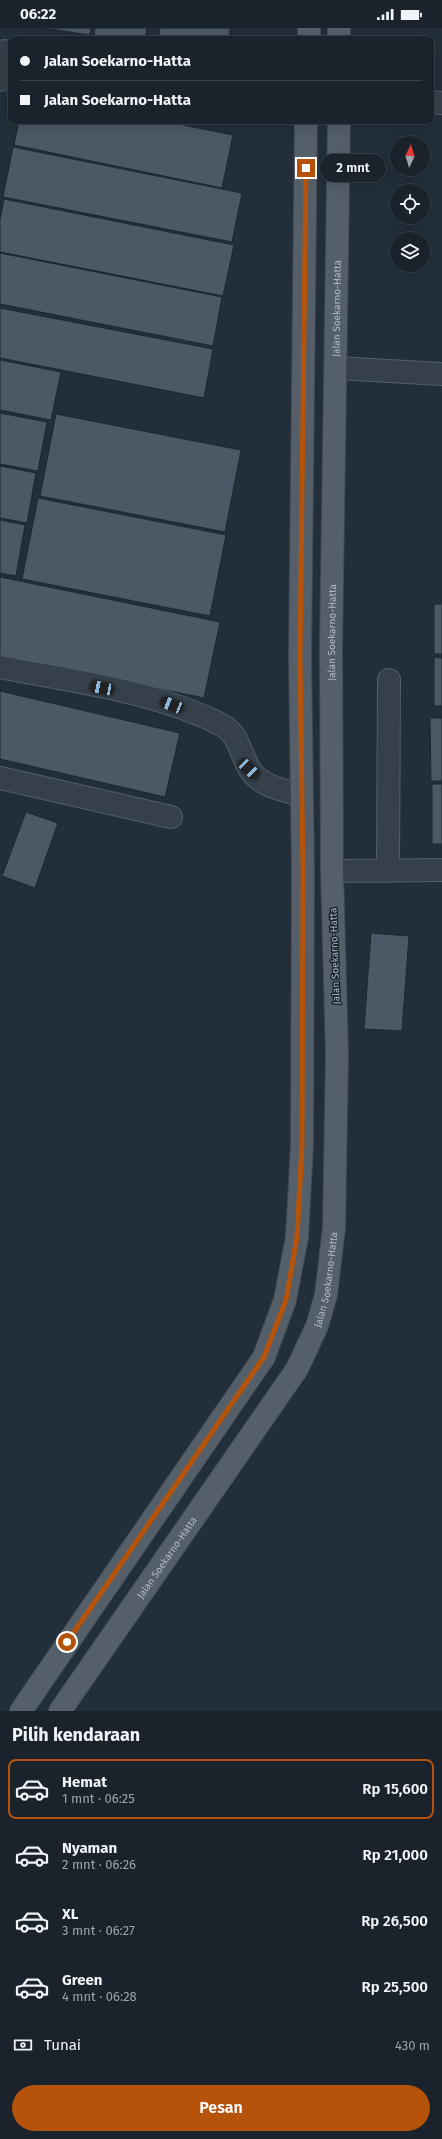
<!DOCTYPE html>
<html lang="id">
<meta charset="utf-8">
<style>
:root{--surface:#1a222b;--page:#272f37;--text:#f1f3f6;--muted:#9fa4a9;--line:#383f47;--accent:#b45309}
body{margin:0;font-family:"Fira Sans",sans-serif;background:var(--page);color:var(--text);height:100vh;display:flex;flex-direction:column;font-size:15px;white-space:nowrap}
*{box-sizing:border-box;margin:0}
p{font-size:13px;color:var(--muted)}
.icon{flex:none;width:22px;height:22px;fill:none;stroke:currentColor;stroke-width:2;stroke-linecap:round;stroke-linejoin:round}
.map{position:relative;height:1683px;overflow:hidden}
.details{display:flex;flex-direction:column;background:var(--surface);flex:1}
.details>*{flex:none}
.banner{position:absolute;left:8px;top:8px;width:426px;height:88px;border-radius:8px;box-shadow:0 4px 16px #0002,0 0 0 1px var(--line);display:grid;align-content:center;height:88px;padding:0 12px;background:var(--surface)}
.needle{width:26px;rotate:4deg}
.fabs{position:absolute;left:390px;top:108px;display:grid;gap:8px}
.fabs a{display:grid;place-items:center;width:40px;height:40px;border-radius:50%;background:var(--surface);box-shadow:0 4px 16px #0002,0 0 0 1px var(--line);font-size:20px}
.end{position:absolute;width:18px;height:18px;margin:-9px;border:5px solid #b45309;background:#fff;box-shadow:0 0 0 2px #fff}
.from{border-radius:50%}
.bubble{position:absolute;height:28px;border-radius:14px;background:var(--surface);box-shadow:0 4px 16px #0002,0 0 0 1px var(--line);font-size:13px;font-weight:600;line-height:28px;text-align:center}
.car{position:absolute;width:12px;height:24px;margin:-12px -6px;border-radius:5px;box-shadow:0 0 3px 1px #0007;background:linear-gradient(#222 24%,#8ab4d8 0 40%,#222 0 76%,#8ab4d8 0 86%,#222 0)}
.banner b{display:flex;align-items:center;gap:14px;height:38px;font-size:15px}
.banner b+b{border-top:1px solid var(--line)}
.banner i{width:10px;height:10px;background:var(--text)}
ul{padding:0;list-style:none}
li{display:flex;align-items:center;gap:12px;height:60px;margin:0 8px 6px;padding:0 4px;border:2px solid transparent;border-radius:8px}
li div{flex:1}
li b{display:block;font-size:15px}
li em{font-style:normal;font-weight:600}
li.active{border-color:var(--accent)}
li>.icon{width:36px;height:36px;stroke-width:1.5}
h2{padding:0 12px;font-size:18px;line-height:48px}
.pay{display:flex;align-items:center;gap:10px;height:44px;padding:0 12px;font-size:15px}
.pay p{margin-inline-start:auto}
.button{display:flex;gap:8px;margin-top:auto;padding:8px 12px}
.button a{flex:1;height:46px;border-radius:24px;background:var(--accent);color:#fff;font-size:16px;font-weight:600;line-height:46px;text-align:center}
.status{display:flex;justify-content:space-between;align-items:center;height:28px;padding:0 20px;background:var(--surface);direction:ltr}
.status svg{height:11px;fill:currentColor}
.map>svg:first-child{display:block}
.building{fill:#4a5965;stroke:#1d2730}
.lines{fill:none;stroke-linecap:round;stroke-linejoin:round}
.minor-casing{stroke:#545e67;stroke-width:24}
.major-casing{stroke:#3f4953;stroke-width:24}
.minor{stroke:#36404a;stroke-width:22}
.major{stroke:#545f6a;stroke-width:22}
.route{stroke:#b45309;stroke-width:5}
.labels{text-anchor:middle;stroke-width:3;stroke-linejoin:round;paint-order:stroke}
.street-label{font-size:10px;fill:#b1bbc6;stroke:#1b252e}
</style>
<div class="status"><b>06:22</b><svg viewBox="0 0 49 12"><path d="M0 12V9h3v3zM5 12V6h3v6zM10 12V3h3v9zM15 12V0h3v12zM26 1h20v11H26zM47 4h2v5h-2z"/></svg></div>
<div class="map">
<svg width="442" height="1683" viewBox="0 0 442 1683">
<rect width="100%" height="100%" fill="#222e39"/>
<path class="building" d="M43,0H91L90,7Z
M95,0H147L145,11H121L94,7Z
M160,0H230L229,11H158Z
M19,93H163L233,107L222,160L14,117Z
M13,119L242,165L232,214L3,169Z
M4,171L234,217L223,268L0,224V192Z
M0,225L222,269L213,318L0,276Z
M0,280L213,321L204,370L0,330Z
M0,332L61,344L51,392L0,382Z
M0,385L47,394L38,443L0,436Z
M56,386L241,422L225,504L40,468Z
M0,438L36,445L27,495L0,490Z
M38,470L226,507L210,588L22,551Z
M0,492L25,497L16,548L0,545Z
M0,549L220,594L204,670L0,628Z
M434,576H442V626H434Z
M434,629L442,630V678H434Z
M0,663L180,705L165,769L0,731Z
M430,690H442V753H431Z
M432,756H442V816H432Z
M26,784L58,795L35,860L2,848Z
M371,905L409,908L402,1003L364,1001Z"/>
<g class="lines">
<g class="minor-casing">
<path id="minor" d="M0,52L5,23
M431,74L442,75
M337,340L442,346
M0,639C71,653 155,663 220,696C239,705 239,723 249,740C259,758 283,762 301,767
M0,750L171,789
M332,843L442,842
M388,843L389,652"/>
</g>
<g class="major-casing">
<g id="major">
<path d="M339,0V11"/>
<path d="M309,11V0"/>
<path d="M21,1683L264,1329L285,1272L297,1209L302,1117L303,844L300,628L306,93"/>
<path id="s1" d="M60,1683L297,1341L317,1298L326,1267L334,1200L337,1026L332,843L331,619L339,93"/>
</g>
</g>
<use href="#minor" class="minor"/>
<use href="#major" class="major"/>
</g>
<g class="lines">
<path class="route" d="M67,1614L264,1329L286,1272L297,1209L302,1117L303,844L300,628L306,140"/>
</g>
<g class="labels">
<g class="street-label">
<text dy="4" stroke="none"><textPath href="#s1" startOffset="1483">Jalan Soekarno-Hatta</textPath></text>
<text dy="4" stroke="none"><textPath href="#s1" startOffset="1159">Jalan Soekarno-Hatta</textPath></text>
<text transform="translate(334 928) rotate(-92)" y="4">Jalan Soekarno-Hatta</text>
<text dy="4" stroke="none"><textPath href="#s1" startOffset="511">Jalan Soekarno-Hatta</textPath></text>
<text dy="4" stroke="none"><textPath href="#s1" startOffset="187">Jalan Soekarno-Hatta</textPath></text>
</g>
</g>
</svg>
<div class="fabs">
<a><svg class="needle" viewBox="-14 -14 28 28"><path d="M0-13l5 13h-10z" fill="#e53935"/><path d="M0 13l5-13h-10z" fill="#9fa4a9"/></svg></a>
<a><svg class="icon" aria-label="locate" viewBox="0 0 24 24"><circle cx="12" cy="12" r="6"/><path d="M12 2v4M12 18v4M2 12h4M18 12h4"/></svg></a>
<a><svg class="icon" aria-label="layers" viewBox="0 0 24 24"><path d="M12 4l9 5-9 5-9-5zM3 14l9 5 9-5"/></svg></a>
</div>
<i class="end from" style="left:67px;top:1614px"></i>
<i class="end" style="left:306px;top:140px"></i>
<div class="bubble" style="left:320px;top:126px;width:66px">2 mnt</div>
<i class="car" style="left:102px;top:660px;rotate:281deg"></i>
<i class="car" style="left:172px;top:677px;rotate:292deg"></i>
<i class="car" style="left:249px;top:741px;rotate:134deg"></i>
<div class="banner">
<b><i class="from"></i>Jalan Soekarno-Hatta</b>
<b><i></i>Jalan Soekarno-Hatta</b>
</div>
</div>
<section class="details">
<h2>Pilih kendaraan</h2>
<ul>
<li class="active"><svg class="icon" aria-label="car" viewBox="0 0 24 24"><path d="M5 17H2v-5l4-1 3-4h7l3 4 3 1v5h-3M9 17h6M6 11h13"/><circle cx="7" cy="17" r="2"/><circle cx="17" cy="17" r="2"/></svg><div><b>Hemat</b><p>1 mnt · 06:25</p></div><em>Rp 15,600</em></li>
<li><svg class="icon" aria-label="car" viewBox="0 0 24 24"><path d="M5 17H2v-5l4-1 3-4h7l3 4 3 1v5h-3M9 17h6M6 11h13"/><circle cx="7" cy="17" r="2"/><circle cx="17" cy="17" r="2"/></svg><div><b>Nyaman</b><p>2 mnt · 06:26</p></div><em>Rp 21,000</em></li>
<li><svg class="icon" aria-label="car" viewBox="0 0 24 24"><path d="M5 17H2v-5l4-1 3-4h7l3 4 3 1v5h-3M9 17h6M6 11h13"/><circle cx="7" cy="17" r="2"/><circle cx="17" cy="17" r="2"/></svg><div><b>XL</b><p>3 mnt · 06:27</p></div><em>Rp 26,500</em></li>
<li><svg class="icon" aria-label="car" viewBox="0 0 24 24"><path d="M5 17H2v-5l4-1 3-4h7l3 4 3 1v5h-3M9 17h6M6 11h13"/><circle cx="7" cy="17" r="2"/><circle cx="17" cy="17" r="2"/></svg><div><b>Green</b><p>4 mnt · 06:28</p></div><em>Rp 25,500</em></li>
</ul>
<div class="pay"><svg class="icon" aria-label="cash" viewBox="0 0 24 24"><path d="M3 7h18v10H3z"/><circle cx="12" cy="12" r="2"/></svg>Tunai<p>430 m</p></div>
<div class="button"><a>Pesan</a></div>
</section>
